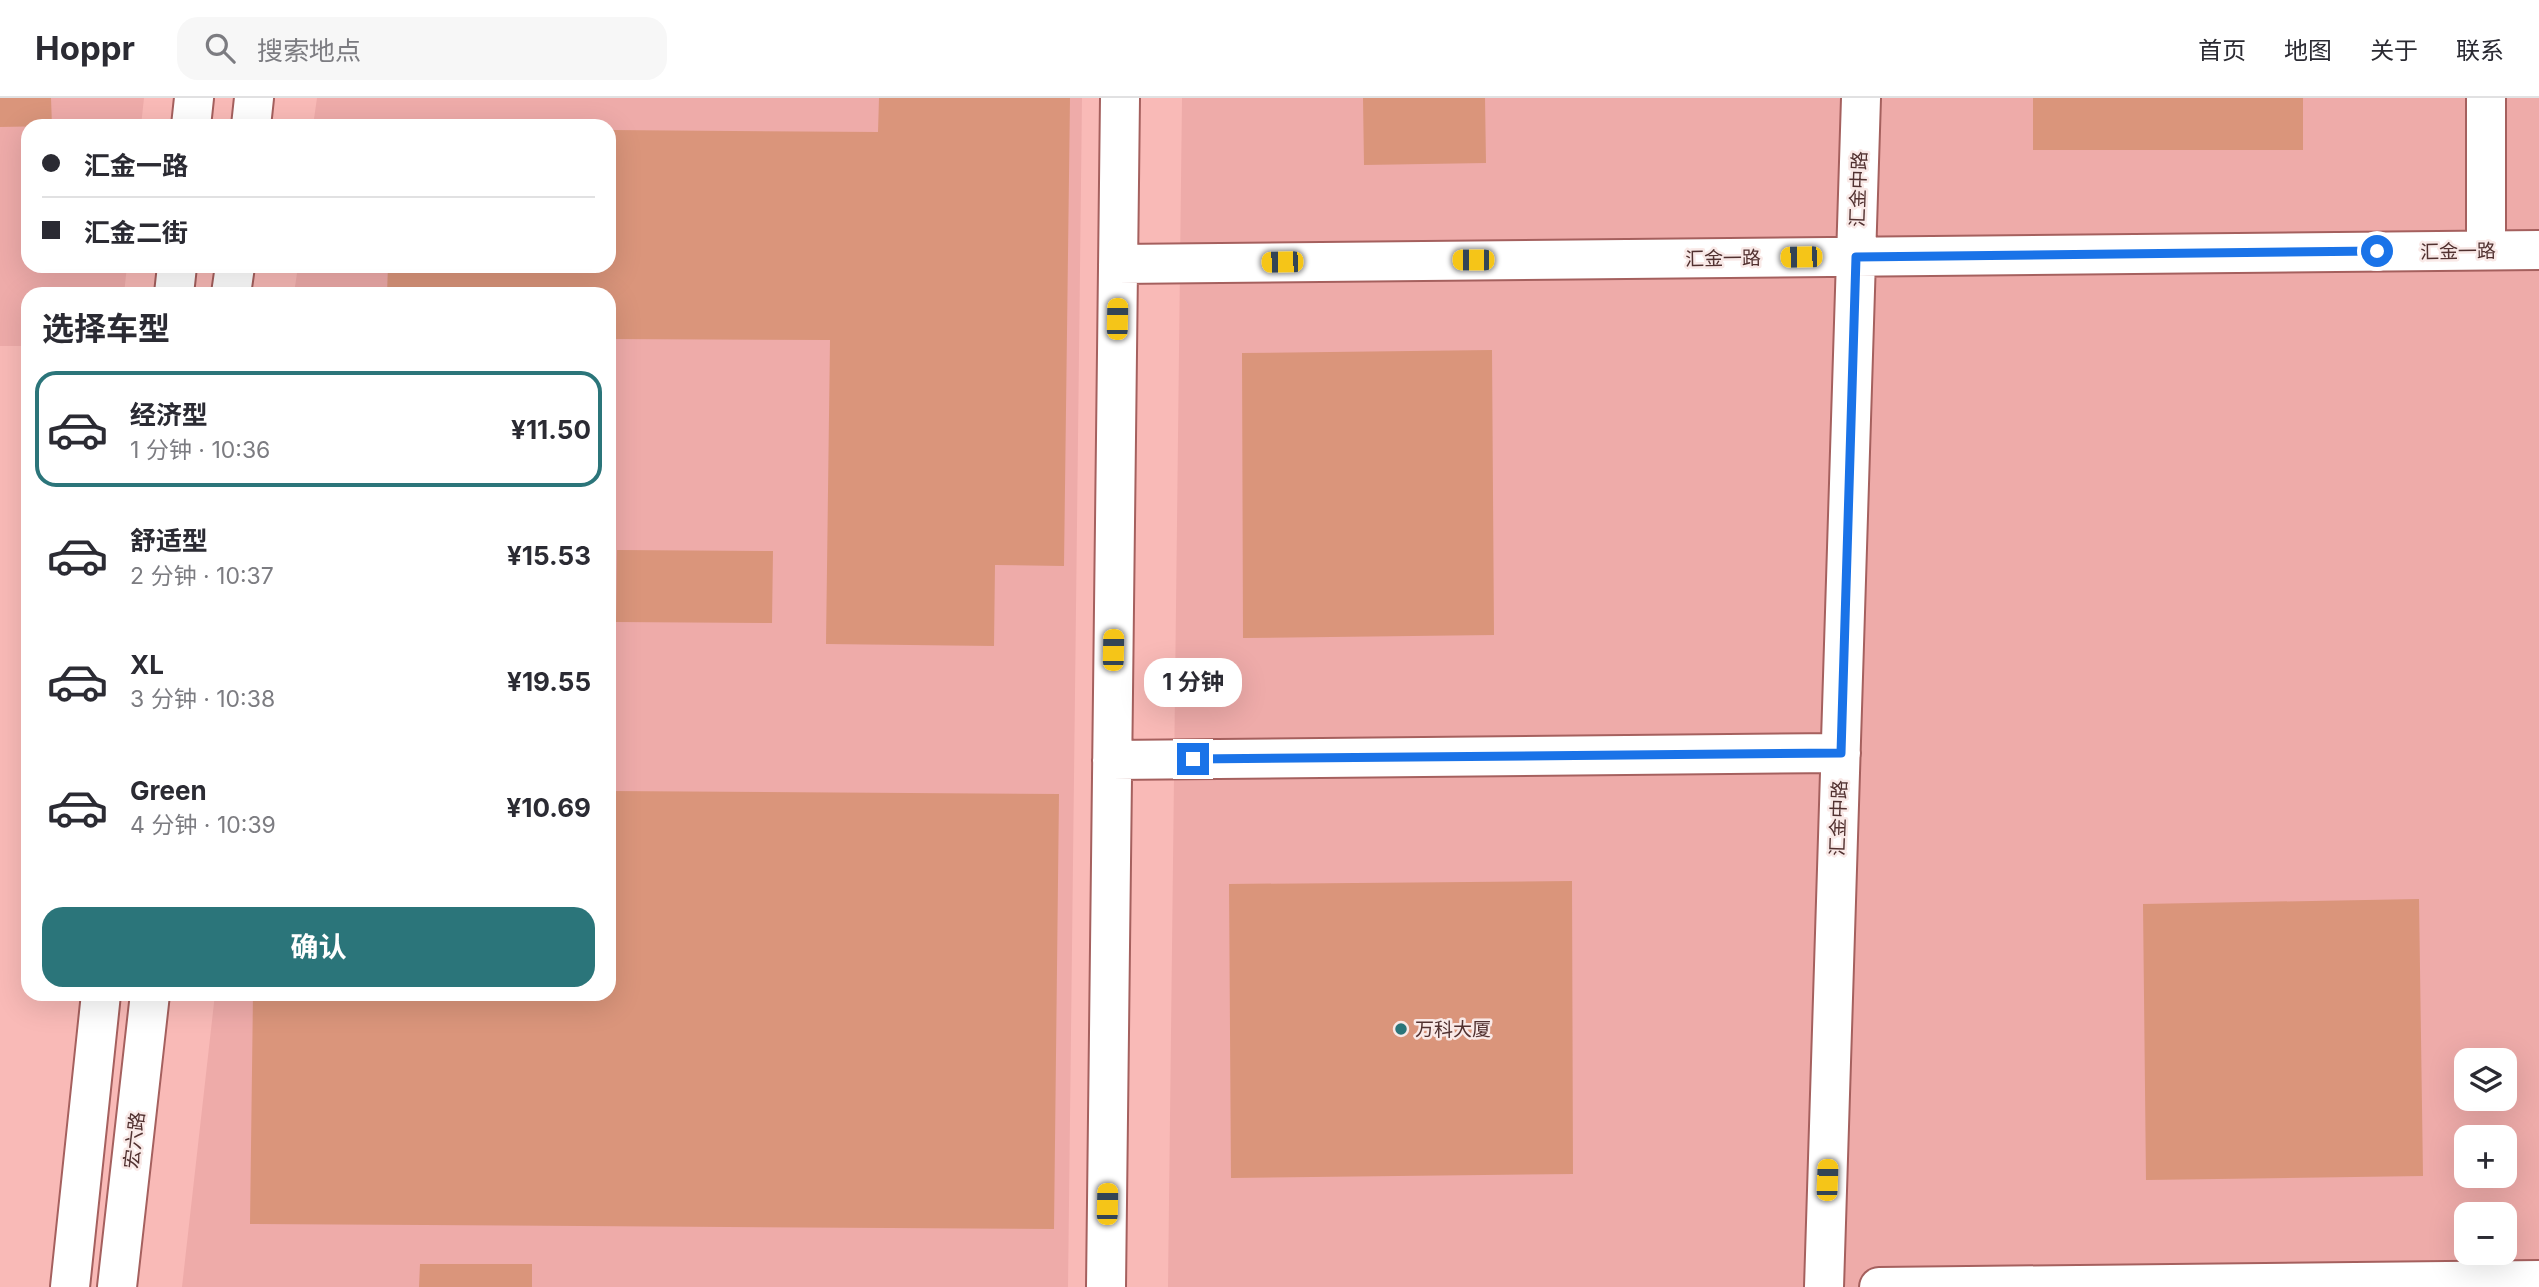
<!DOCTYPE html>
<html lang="zh">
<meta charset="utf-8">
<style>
:root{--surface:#fff;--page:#f7f7f7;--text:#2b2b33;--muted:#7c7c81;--line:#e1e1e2;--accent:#2b757a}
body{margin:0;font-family:Inter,"Noto Sans SC",sans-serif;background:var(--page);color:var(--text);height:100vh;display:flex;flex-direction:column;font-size:26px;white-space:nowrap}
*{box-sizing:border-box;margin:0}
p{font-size:23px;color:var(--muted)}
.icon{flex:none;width:38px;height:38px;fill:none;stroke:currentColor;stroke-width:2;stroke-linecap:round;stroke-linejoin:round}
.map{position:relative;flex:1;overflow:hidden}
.drawer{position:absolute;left:21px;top:189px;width:595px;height:714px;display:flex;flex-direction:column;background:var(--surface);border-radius:21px;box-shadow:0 7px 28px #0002}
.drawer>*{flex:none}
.guide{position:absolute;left:21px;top:21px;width:595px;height:154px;border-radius:21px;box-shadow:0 7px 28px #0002;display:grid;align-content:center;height:154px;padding:0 21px;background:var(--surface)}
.buttons{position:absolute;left:2454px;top:950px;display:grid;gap:14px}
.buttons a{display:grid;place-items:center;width:63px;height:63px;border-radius:14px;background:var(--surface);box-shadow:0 7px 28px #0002;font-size:35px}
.end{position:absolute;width:32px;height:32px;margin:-16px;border:9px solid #1a73e8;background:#fff;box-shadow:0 0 0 4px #fff}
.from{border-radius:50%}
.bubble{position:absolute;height:49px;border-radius:21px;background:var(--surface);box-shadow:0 7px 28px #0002;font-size:23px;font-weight:700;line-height:49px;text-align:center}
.car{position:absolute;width:21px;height:42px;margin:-21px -10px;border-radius:9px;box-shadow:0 0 5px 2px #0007;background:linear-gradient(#f5c518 24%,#345 0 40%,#f5c518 0 76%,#345 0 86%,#f5c518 0)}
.guide b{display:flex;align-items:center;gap:24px;height:66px;font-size:26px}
.guide b+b{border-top:2px solid var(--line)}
.guide i{width:18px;height:18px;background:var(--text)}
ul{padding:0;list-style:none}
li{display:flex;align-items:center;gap:21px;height:116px;margin:0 14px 10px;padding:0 7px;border:4px solid transparent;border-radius:21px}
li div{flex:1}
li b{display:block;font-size:26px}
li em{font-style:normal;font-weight:700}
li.current{border-color:var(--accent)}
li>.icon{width:63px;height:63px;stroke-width:1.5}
h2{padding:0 21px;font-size:32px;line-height:84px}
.cta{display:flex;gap:14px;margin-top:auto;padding:14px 21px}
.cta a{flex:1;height:80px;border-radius:21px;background:var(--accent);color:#fff;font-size:28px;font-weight:700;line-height:80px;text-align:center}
header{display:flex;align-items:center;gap:42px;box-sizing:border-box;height:98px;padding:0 35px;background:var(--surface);border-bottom:2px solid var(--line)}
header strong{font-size:33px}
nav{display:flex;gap:38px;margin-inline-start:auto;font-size:24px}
.search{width:490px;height:63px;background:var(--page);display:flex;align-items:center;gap:18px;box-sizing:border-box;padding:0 24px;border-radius:21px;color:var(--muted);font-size:26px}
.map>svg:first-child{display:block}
.built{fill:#eeaba9;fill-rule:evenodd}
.building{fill:#da957b}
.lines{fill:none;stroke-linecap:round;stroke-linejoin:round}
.minor-casing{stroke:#a5605e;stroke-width:42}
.tertiary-casing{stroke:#a5605e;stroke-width:42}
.minor{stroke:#fff;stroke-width:38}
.tertiary{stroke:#fff;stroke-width:38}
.route{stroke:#1a73e8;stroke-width:9}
.poi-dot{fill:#2b757a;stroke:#f9e9e7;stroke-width:2.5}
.labels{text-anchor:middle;stroke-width:5;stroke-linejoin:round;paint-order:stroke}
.street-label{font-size:19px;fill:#513130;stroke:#f9e9e7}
.poi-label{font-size:19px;fill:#513130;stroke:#f9e9e7;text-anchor:start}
</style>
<header>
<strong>Hoppr</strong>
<div class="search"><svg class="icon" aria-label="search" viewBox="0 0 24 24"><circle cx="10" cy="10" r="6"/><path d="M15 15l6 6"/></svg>搜索地点</div>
<nav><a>首页</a><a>地图</a><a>关于</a><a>联系</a></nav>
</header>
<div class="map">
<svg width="2539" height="1189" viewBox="0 0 2539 1189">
<rect width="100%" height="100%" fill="#f9bab7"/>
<path class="built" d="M0,0H144L141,28H28V168H127L124,196H28V248H0Z
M317,0H1082L1068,1189H182L215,896H609V196H294L298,168H609V28H313Z
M1182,0H2539V1189H1168ZM2466,962H2504V1001H2466ZM2466,1040H2504V1078H2466ZM2466,1116H2504V1155H2466Z"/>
<path class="building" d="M0,0H51L52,28L0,29Z
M879,0H1070L1064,468L995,467L994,548L826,546L830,242L609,241V196H387L388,168H609V32L878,34Z
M1363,0H1485L1486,65L1364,67Z
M2033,0H2303V52H2033Z
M1492,252L1494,537L1243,540L1242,255Z
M617,452L773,453L772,525L616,524Z
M609,693L1059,696L1054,1131L250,1126L253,896H609Z
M1572,783L1573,1076L1231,1080L1229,786Z
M2419,801L2423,1078L2146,1082L2143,806Z
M420,1166H532V1189H419Z"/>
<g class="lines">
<g class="minor-casing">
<path id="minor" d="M2486,0V152
M1118,166L2539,152
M1112,662L1841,655
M1106,1189L1120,0
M1824,1189L1861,0
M1879,1189L2539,1182"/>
</g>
<g class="tertiary-casing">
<path id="tertiary" d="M191,28L194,0
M251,28L254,0
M174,196L177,168
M231,196L235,168
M70,1189L101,896
M117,1189L150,896"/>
</g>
<use href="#minor" class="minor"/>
<use href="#tertiary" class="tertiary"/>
</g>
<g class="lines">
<path class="route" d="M1193,661L1841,655L1856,159L2377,153"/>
</g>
<circle class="poi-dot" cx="1401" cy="931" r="7"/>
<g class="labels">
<g class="street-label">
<text transform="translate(1858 91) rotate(-88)" y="7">汇金中路</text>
<text transform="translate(2458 153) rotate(-1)" y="7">汇金一路</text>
<text transform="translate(1723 160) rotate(-1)" y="7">汇金一路</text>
<text transform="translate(1838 720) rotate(-88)" y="7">汇金中路</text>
<text transform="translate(134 1042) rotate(-83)" y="7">宏六路</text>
</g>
<g class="poi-label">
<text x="1415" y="938">万科大厦</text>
</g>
</g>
</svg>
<div class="buttons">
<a><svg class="icon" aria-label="layers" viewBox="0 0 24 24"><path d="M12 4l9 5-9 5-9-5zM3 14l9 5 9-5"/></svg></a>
<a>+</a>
<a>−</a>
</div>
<i class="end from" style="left:2377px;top:153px"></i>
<i class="end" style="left:1193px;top:661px"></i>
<div class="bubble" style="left:1144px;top:560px;width:98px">1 分钟</div>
<i class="car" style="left:1801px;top:159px;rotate:269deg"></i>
<i class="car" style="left:1473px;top:162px;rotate:270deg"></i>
<i class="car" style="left:1282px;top:164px;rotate:269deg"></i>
<i class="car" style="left:1117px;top:221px;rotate:1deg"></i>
<i class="car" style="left:1113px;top:552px;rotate:1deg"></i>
<i class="car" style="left:1827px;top:1082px;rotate:2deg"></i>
<i class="car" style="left:1107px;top:1106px;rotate:1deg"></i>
<div class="guide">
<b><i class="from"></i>汇金一路</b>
<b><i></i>汇金二街</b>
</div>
<section class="drawer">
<h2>选择车型</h2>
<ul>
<li class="current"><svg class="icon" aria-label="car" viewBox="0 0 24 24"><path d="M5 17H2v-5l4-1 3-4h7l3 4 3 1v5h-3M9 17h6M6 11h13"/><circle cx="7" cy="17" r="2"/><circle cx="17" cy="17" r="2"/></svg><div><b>经济型</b><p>1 分钟 · 10:36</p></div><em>¥11.50</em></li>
<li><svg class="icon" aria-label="car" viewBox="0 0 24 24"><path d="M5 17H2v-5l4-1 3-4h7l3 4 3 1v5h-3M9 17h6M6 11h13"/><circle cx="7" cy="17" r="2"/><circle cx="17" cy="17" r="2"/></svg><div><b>舒适型</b><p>2 分钟 · 10:37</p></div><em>¥15.53</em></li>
<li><svg class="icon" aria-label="car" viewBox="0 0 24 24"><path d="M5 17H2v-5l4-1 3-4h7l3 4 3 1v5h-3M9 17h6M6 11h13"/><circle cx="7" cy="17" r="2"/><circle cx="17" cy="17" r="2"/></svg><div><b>XL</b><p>3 分钟 · 10:38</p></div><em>¥19.55</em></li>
<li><svg class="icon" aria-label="car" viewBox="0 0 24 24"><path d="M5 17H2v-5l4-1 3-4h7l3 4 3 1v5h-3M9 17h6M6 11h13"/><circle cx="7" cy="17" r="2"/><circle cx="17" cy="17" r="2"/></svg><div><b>Green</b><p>4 分钟 · 10:39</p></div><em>¥10.69</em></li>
</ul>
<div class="cta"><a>确认</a></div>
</section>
</div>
